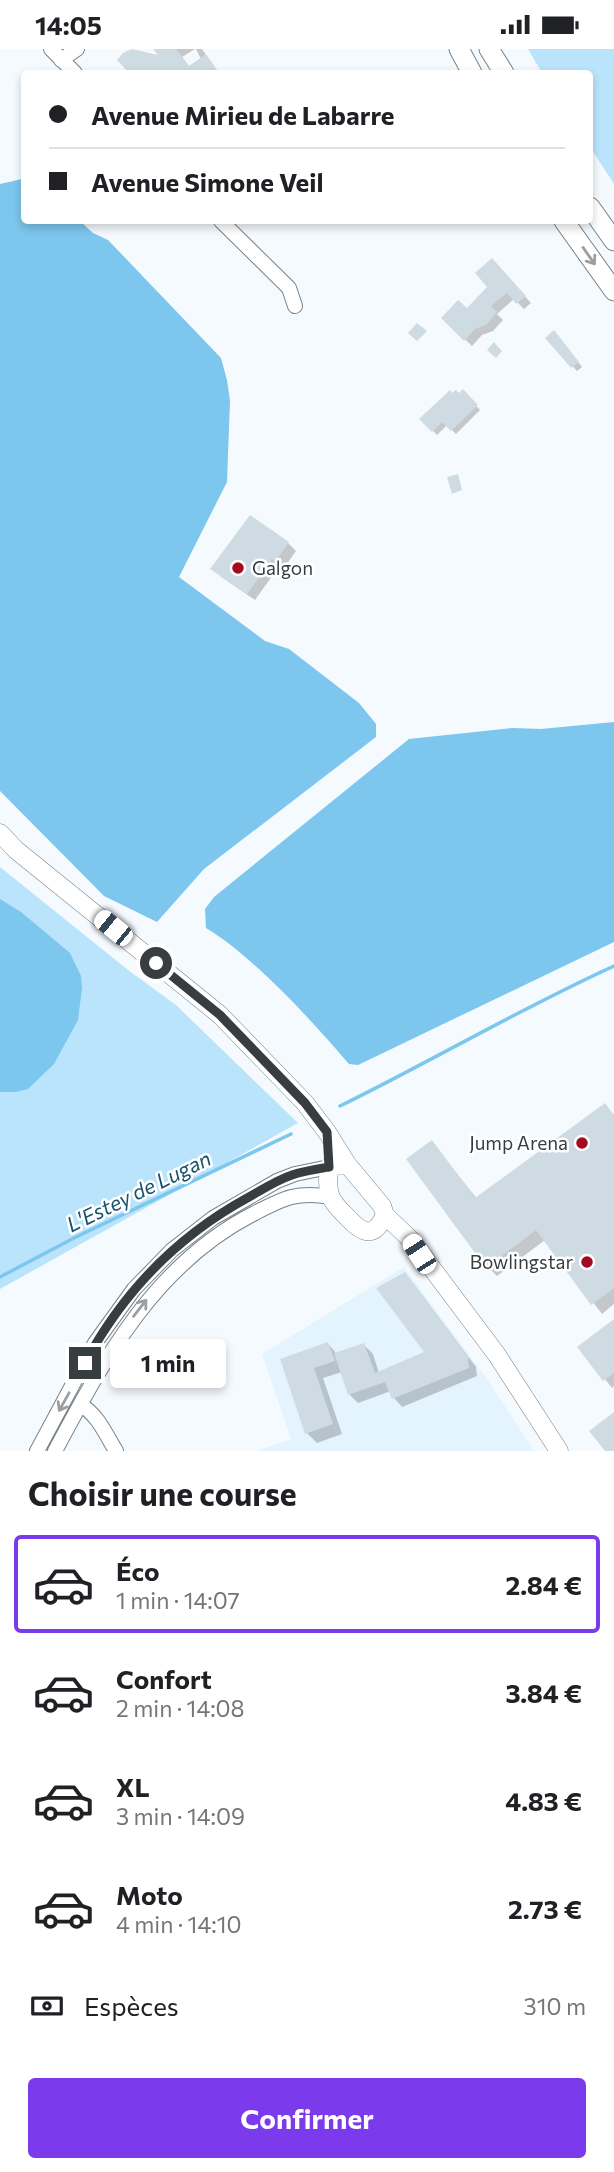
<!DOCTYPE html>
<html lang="fr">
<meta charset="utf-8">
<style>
:root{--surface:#fff;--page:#f2f2f2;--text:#202124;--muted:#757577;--line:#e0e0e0;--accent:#7c3aed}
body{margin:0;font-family:Commissioner,sans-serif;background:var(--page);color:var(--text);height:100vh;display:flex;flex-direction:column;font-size:26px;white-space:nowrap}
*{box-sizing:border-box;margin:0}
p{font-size:23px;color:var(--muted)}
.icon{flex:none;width:38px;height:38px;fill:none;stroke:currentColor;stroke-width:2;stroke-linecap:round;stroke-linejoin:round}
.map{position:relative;height:1402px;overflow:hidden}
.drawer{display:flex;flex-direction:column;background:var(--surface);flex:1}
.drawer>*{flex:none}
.guide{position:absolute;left:21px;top:21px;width:572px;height:154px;border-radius:7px;box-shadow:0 4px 10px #0003;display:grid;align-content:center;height:154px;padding:0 28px;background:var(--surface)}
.end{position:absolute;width:32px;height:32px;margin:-16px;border:9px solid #383d40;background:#fff;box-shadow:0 0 0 4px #fff}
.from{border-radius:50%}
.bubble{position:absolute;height:49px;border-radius:7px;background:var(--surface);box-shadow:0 4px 10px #0003;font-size:23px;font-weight:700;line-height:49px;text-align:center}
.car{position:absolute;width:21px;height:42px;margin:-21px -10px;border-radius:9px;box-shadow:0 0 5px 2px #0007;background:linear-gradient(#fff 24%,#345 0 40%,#fff 0 76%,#345 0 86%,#fff 0)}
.guide b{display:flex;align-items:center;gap:24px;height:66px;font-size:26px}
.guide b+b{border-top:2px solid var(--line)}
.guide i{width:18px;height:18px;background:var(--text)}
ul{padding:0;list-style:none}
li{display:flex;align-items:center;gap:21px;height:98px;margin:0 14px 10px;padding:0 14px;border:4px solid transparent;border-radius:7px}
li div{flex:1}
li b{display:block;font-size:26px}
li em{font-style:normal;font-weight:700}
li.active{border-color:var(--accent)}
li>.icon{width:63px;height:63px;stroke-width:1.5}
h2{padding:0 28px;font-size:32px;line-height:84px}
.pay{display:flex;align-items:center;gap:18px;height:77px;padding:0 28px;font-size:26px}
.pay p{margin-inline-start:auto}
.button{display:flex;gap:14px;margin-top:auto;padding:14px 28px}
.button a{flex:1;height:80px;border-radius:7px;background:var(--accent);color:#fff;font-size:28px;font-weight:700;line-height:80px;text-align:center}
.status{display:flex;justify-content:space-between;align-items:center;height:49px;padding:0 35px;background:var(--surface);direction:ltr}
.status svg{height:19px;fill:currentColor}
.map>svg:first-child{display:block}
.built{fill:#e4f4fe}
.green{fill:#bae4fc}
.water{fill:#7dc6ee}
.shadow{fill:#0003}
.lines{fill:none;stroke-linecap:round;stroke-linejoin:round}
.stream{stroke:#7dc6ee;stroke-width:3.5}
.building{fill:#cfdbe3}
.minor-casing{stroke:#778389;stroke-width:16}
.major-casing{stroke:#778389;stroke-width:19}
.highway-casing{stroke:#778389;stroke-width:21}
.minor{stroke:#fff;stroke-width:14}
.major{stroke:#fff;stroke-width:18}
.highway{stroke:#fff;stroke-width:19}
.oneway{stroke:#9c9ea0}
.route{stroke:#383d40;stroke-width:9}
.poi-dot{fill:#a40a20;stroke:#fff;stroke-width:2.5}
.labels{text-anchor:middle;stroke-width:5;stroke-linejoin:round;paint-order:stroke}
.poi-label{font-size:19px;fill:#383d40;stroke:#fff;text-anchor:end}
.water-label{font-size:21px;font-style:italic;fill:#19526d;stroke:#fff}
</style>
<div class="status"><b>14:05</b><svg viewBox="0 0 49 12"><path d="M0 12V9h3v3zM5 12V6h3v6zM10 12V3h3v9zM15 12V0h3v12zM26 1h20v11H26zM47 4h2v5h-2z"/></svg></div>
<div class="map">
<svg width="614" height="1402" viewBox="0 0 614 1402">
<rect width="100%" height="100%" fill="#f5fafe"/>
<path class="built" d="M404,1218L490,1334L534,1402H257L291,1390L262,1305Z"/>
<path class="green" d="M528,0H614V135L590,98V24H542Z
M0,818L128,921L176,956L298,1074L0,1240Z"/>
<path class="water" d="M22,130L24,131V172H80L93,184L108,191L221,309L227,331L230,352L227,433L179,528L265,592L289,600L359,654L376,675V688L204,820L157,873L104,847L0,742V135Z
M614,673V893L358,1016L349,1015C311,971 254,908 206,879L205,860L214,848L409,690L512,679L541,680Z
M0,850L21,863L70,904L81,927L82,939L78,971L54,1015L28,1040L16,1043H0Z"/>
<path class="shadow" d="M155,0H195L182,8L190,18L201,10L196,0H202L219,24H131L119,11L161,9Z
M498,218L531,254L524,260L514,250L497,265L503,271L493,282L482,286L472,297L443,269L467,262L490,238Z
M559,288L582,318L577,322L547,289Z
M463,343L480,361L456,385L447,376L437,386L422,370Z
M288,494L296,502L284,519L280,516L255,551L220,527Z
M605,1056L614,1066V1255L602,1265L545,1191L497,1227L488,1218L432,1093L477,1150Z
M413,1234L476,1318L477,1327L402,1358L394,1349L391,1342L358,1354L349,1345L342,1323L323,1329L342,1385L317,1394L307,1384L282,1311L328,1295L337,1305L364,1296L373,1305L379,1324L427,1304Z
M614,1273V1337L612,1339L580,1298Z"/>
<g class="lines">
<path class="stream" d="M340,1057C432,1012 521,959 614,917
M0,1228L74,1189L291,1085"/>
</g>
<path class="building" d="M132,0L158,6L153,0H176L189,17L206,5L219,24H129L117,11L123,4Z
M492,209L526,247L516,255L507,244L491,257L497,263L486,276L475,280L464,292L441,269L458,251L467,259L487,238L475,224Z
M417,274L427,282L417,292L408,284Z
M554,281L579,313L571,319L545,289Z
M494,293L502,302L496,309L487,301Z
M463,340L478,356L451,382L442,373L432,383L419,370L450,341L452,344L456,341L459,344Z
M458,425L462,441L452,445L447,428Z
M250,466L289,493L275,513L272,510L247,545L210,520Z
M605,1054L614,1066V1239L591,1256L536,1181L486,1219L406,1110L432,1091L475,1149Z
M405,1223L468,1308L469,1319L392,1350L385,1333L348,1346L334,1304L364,1294L375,1324L424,1303L376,1239Z
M614,1270V1324L603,1332L577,1298Z
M328,1293L335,1312L314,1319L333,1375L305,1385L280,1310Z
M614,1363V1402H605L589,1382Z"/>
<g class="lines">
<g class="minor-casing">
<path id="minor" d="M51,0L75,24
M61,11L77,0
M221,172L289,239L295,257
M81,1356C98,1366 106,1386 116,1402
M37,1402L95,1294L134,1240L172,1201L213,1169L277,1132L295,1125L329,1118
M55,1402C105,1308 156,1214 255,1164C284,1149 297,1142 331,1148"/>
</g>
<g class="major-casing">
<path id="major" d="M0,784L16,801L220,966L305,1054L327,1083L347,1115L382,1157L385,1166C374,1190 363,1185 347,1168C341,1162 333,1155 330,1146C327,1136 328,1128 329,1118L347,1115
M385,1166L410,1190L497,1306L559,1402"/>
</g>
<g class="highway-casing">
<path id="highway" d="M459,0L472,24
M489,0L504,24
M590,158L614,192
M564,172L614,242"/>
</g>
<use href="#minor" class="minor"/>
<use href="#major" class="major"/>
<use href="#highway" class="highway"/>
</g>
<defs><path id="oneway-shaft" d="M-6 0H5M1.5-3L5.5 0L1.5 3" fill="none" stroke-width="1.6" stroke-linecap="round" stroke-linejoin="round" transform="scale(1.75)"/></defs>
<g class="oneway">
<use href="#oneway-shaft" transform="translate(589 207) rotate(55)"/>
<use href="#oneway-shaft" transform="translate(140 1259) rotate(-52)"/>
<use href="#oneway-shaft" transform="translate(64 1353) rotate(119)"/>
</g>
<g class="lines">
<path class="route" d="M85,1314C123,1243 179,1186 249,1148C263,1140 277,1131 292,1126C304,1122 317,1120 329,1118L327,1083L305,1054L220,966L156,914"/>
</g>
<g class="poi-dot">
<circle cx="238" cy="519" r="7"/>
<circle cx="582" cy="1094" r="7"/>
<circle cx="587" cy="1213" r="7"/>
</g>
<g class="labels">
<g class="poi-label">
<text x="252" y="526" text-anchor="start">Galgon</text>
<text x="568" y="1101">Jump Arena</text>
<text x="573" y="1220">Bowlingstar</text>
</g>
<g class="water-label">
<text transform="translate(139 1143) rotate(-26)" y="7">L'Estey de Lugan</text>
</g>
</g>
</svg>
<i class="end from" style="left:156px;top:914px"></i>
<i class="end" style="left:85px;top:1314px"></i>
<div class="bubble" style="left:110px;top:1290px;width:116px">1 min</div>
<i class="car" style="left:113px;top:879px;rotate:309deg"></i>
<i class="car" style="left:419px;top:1205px;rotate:327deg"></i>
<div class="guide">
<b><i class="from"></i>Avenue Mirieu de Labarre</b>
<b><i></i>Avenue Simone Veil</b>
</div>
</div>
<section class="drawer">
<h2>Choisir une course</h2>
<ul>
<li class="active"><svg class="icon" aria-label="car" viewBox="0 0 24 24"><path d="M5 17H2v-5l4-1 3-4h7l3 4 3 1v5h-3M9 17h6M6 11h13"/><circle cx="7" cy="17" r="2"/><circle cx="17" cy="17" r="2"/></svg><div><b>Éco</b><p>1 min · 14:07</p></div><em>2.84 €</em></li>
<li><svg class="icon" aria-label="car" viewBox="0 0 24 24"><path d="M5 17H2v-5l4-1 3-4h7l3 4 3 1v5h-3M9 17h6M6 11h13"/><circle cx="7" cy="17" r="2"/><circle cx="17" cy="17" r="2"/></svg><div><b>Confort</b><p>2 min · 14:08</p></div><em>3.84 €</em></li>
<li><svg class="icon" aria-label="car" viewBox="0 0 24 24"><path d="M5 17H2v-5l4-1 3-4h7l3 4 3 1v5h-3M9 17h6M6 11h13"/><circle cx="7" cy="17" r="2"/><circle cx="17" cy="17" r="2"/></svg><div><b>XL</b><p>3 min · 14:09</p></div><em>4.83 €</em></li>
<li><svg class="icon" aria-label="car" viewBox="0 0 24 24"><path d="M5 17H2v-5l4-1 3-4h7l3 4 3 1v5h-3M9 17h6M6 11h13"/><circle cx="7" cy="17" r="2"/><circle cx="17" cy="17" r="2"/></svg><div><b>Moto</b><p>4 min · 14:10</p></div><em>2.73 €</em></li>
</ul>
<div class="pay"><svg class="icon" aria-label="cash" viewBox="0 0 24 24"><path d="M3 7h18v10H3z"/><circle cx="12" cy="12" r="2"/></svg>Espèces<p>310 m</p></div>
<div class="button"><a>Confirmer</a></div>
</section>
